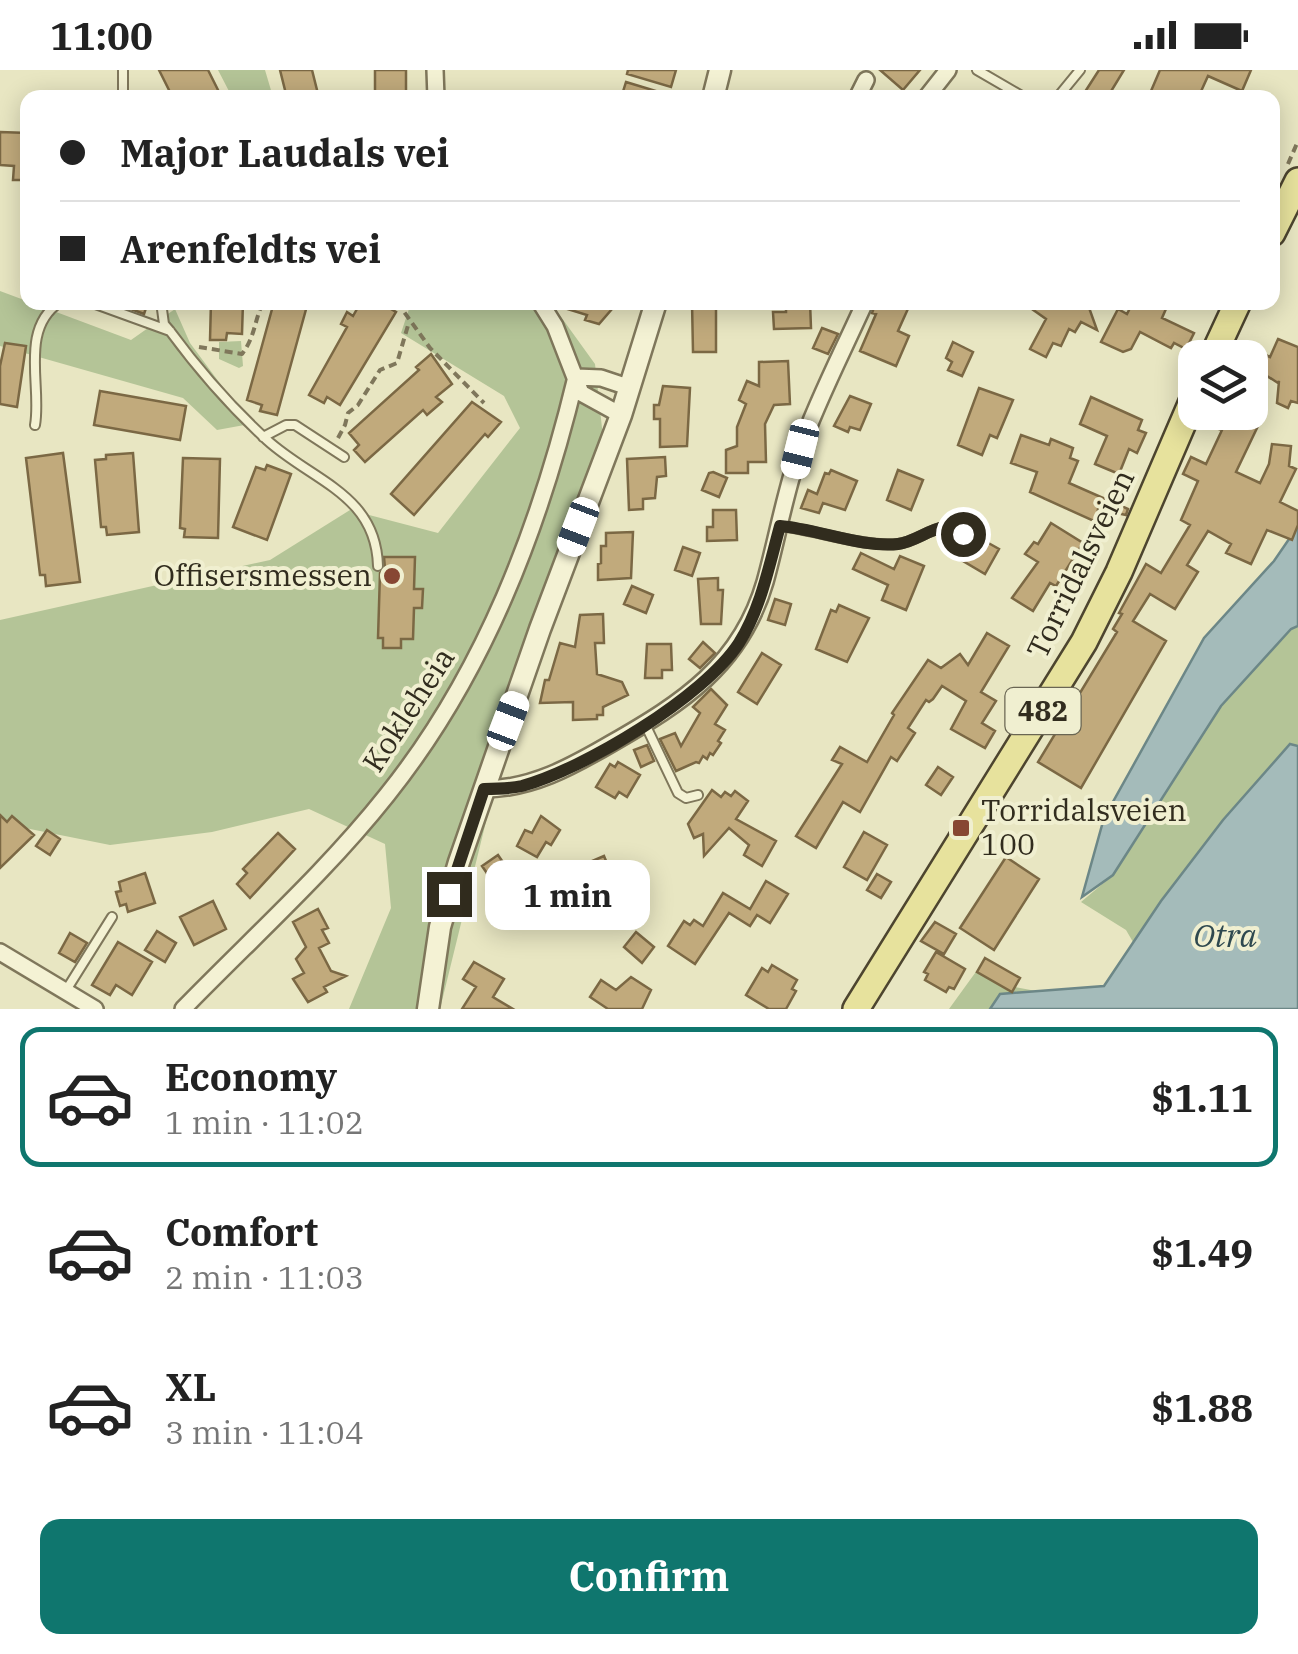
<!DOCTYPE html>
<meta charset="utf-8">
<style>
:root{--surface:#fff;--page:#f2f2f2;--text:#222;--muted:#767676;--line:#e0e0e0;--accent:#0f766e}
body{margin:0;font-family:"IBM Plex Serif",serif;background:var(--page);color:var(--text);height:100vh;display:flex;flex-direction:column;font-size:38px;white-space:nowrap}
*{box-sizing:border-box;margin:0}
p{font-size:32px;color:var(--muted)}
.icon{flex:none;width:55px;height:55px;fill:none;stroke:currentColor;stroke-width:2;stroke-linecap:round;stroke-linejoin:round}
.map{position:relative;height:939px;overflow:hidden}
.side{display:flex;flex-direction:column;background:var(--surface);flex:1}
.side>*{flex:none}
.banner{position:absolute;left:20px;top:20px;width:1260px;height:220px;border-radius:20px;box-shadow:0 5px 25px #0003;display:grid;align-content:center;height:220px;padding:0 40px;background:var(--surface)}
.controls{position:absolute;left:1178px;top:270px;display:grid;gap:20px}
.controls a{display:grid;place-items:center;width:90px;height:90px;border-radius:20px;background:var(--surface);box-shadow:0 5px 25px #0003;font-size:50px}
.end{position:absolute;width:45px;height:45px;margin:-22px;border:12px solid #312c1e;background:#fff;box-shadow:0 0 0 5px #fff}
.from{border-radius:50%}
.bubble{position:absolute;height:70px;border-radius:20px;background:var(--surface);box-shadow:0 5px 25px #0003;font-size:32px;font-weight:700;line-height:70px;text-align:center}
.car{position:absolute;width:30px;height:60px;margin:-30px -15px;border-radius:12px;box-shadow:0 0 8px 2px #0007;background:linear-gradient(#fff 24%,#345 0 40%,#fff 0 76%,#345 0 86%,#fff 0)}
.banner b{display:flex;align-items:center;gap:35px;height:95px;font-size:38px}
.banner b+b{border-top:2px solid var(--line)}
.banner i{width:25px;height:25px;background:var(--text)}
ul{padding:18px 0 0;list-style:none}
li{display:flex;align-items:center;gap:30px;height:140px;margin:0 20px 15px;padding:0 20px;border:5px solid transparent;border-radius:20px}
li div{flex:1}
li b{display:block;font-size:38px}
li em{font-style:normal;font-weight:700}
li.on{border-color:var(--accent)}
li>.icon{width:90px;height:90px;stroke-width:1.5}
.action{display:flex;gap:20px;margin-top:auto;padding:20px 40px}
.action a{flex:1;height:115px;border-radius:20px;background:var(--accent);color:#fff;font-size:40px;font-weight:700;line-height:115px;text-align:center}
.status{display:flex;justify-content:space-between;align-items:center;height:70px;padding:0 50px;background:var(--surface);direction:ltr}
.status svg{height:28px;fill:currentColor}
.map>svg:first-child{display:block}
.green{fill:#b4c497}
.water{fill:#a4bbba;stroke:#6c8787;stroke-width:2.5}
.building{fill:#c1aa7c;stroke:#7b6844;stroke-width:2.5}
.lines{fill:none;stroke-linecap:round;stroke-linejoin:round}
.service-casing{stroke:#7f775b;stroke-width:12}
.minor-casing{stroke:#7f775b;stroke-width:20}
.tertiary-casing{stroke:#7f775b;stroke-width:25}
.primary-casing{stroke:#4d452f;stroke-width:30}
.path{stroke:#7f775b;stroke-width:4;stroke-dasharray:8 5;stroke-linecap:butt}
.service{stroke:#f4f2d4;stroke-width:8}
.minor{stroke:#f4f2d4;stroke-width:15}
.tertiary{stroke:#f4f2d4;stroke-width:20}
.primary{stroke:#e7e29d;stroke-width:25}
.route{stroke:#312c1e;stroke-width:12}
.poi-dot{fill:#874733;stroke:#f0efd0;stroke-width:4}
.labels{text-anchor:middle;stroke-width:8;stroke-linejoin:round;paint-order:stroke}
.shield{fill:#f0efd0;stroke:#6a6653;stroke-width:2.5}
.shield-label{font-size:28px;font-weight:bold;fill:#312c1e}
.street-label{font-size:30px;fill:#312c1e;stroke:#f0efd0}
.poi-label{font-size:30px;fill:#312c1e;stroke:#f0efd0;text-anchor:end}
.water-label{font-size:32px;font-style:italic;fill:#2f494f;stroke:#f0efd0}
</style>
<div class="status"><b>11:00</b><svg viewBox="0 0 49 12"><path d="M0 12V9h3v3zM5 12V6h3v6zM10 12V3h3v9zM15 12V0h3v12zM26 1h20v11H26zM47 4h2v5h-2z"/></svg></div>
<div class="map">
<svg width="1298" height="939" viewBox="0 0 1298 939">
<rect width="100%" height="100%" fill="#e8e6c2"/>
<path class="green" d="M218,0H265L273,27H232Z
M0,221L131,270L175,239L190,273L250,354L217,360L183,328L0,276Z
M411,233H551L595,294L603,367L508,662L440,939H349L391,838L385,774L309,739L212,762L110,775L0,753V550L270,490L350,440L438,463L520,358L504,326L401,263Z
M241,271L243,296L239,298L219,289V272Z
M1298,556V676L1290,675L1161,831L1133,872L1126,860L1081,832L1113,805L1221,636L1291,559Z
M983,892L1010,916L1036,921L1000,925L990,939H949Z"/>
<path class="water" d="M1298,456V556L1291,559L1221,636L1113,805L1082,827L1104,748L1204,568L1274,491Z
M1290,674L1298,676V939H990L1000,924L1104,916L1161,831L1223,750Z"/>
<path class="building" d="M159,0H208L222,28H173Z
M280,0H312L319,28H287Z
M375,0H406V28H375Z
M628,0H676L671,17L627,4Z
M880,0H920L903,20Z
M1099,0H1124L1107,28H1081Z
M1160,0H1251L1242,21L1208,6L1198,28H1148Z
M626,12L666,24L665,28H621Z
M0,62L28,63V110H13L14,96L0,95Z
M113,232H148L144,244Z
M211,232H243L242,264L227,263L226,270H210Z
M274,232H308L277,345L260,341L262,335L247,330Z
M361,232H379L396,242L340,335L327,327L324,333L309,325L347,257L341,254L347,242L353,246Z
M558,232H618L599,254L585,250L587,245L558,236Z
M692,232H716V282H693Z
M786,232H810L811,258L774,259L773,242H786Z
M876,232H911L898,261L909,266L896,296L860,281L876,244L872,243Z
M1022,232H1087L1097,260L1081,252L1075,262L1069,259L1061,276L1053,273L1046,287L1030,279L1046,249Z
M1133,232H1169L1162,248L1194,263L1186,279L1174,273L1171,278L1140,262L1131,279L1123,282L1101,272L1118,239L1127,244Z
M822,258L838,264L828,284L813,278Z
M1278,269L1298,277V333L1291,331L1288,338L1277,333L1279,311L1278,313L1250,295V278L1270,287Z
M953,272L973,282L962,306L948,300L952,292L946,288Z
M5,273L26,276L17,337L0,334V296Z
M431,284L452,314L436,327L442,332L427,345L423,340L365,392L354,380L359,375L349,363L419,300L416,297Z
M788,291L790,334L774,335L765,354L766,392H748V403H726V380L737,376V357L746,334L739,330L747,311L759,316V292Z
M663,316L690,318L687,376L660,377V349H654V335H659Z
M979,318L1013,330L997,368L990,365L982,385L958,375Z
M100,321L186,336L180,370L94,355Z
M850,326L871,334L860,360L850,357L848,362L834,356Z
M1091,327L1142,350L1138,360L1146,363L1137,383L1129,379L1119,404L1095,394L1107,366L1080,354Z
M472,332L501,352L488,367L485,364L414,445L391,424Z
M1212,342H1237L1232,355L1257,358L1236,402L1260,413L1269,394L1272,374L1291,376L1289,396L1296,399L1280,432L1298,441V455L1292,470L1267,460L1251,494L1226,483L1231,474L1208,461L1187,495L1198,502L1175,539L1150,524L1133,551L1166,571L1081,718L1038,692L1117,562L1113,559L1122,544L1119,543L1146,494L1161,503L1190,455L1181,450L1198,411L1183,404L1191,387L1206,394L1222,360L1207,355Z
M1021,365L1049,375L1051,369L1073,378L1070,388L1078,391L1069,413L1128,439L1126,445L1098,439L1096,452L1030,422L1037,402L1011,393Z
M63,383L80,512L46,516L45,505H40L26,388Z
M133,383L139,462L107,465L106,457H101L95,390L106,389V385Z
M665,387L666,406L657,407L655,428L643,429V439L629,440L627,389Z
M183,388L220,389L218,468L184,467L185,459L180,458Z
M267,395L291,404L267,470L233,457L256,397L265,400Z
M831,400L857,411L845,440L823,433L819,443L801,438L808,420L817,424L825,403L829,404Z
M898,400L923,410L911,440L887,430Z
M713,402L727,408L719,427L702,420L709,403Z
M713,440H736L737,470L707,471V457H713Z
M1051,453L1083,473L1056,516L1050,513L1033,541L1012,528L1038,492L1025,484L1034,472L1038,474Z
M633,462L631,508L598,510V494L601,493V476H606V463Z
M974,465L999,479L985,504L958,488Z
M683,477L700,483L692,506L675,500Z
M861,483L894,499L900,486L924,496L906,540L882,530L888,515L853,499Z
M384,487H415L414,519H423L422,538H414L413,569H401V578H383V568H378L380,503L385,498Z
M718,508V520H723L721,554H701L698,509Z
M632,516L653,525L646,543L624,534Z
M775,529L791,534L785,555L768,550Z
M839,535L869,548L847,592L816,579L831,540L836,542Z
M603,544L604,573H595L597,604L622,612L628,625L603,637V645H597V649L573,650V632L540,633L545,610H549L560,573L575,577L580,545Z
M987,563L1009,576L981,622L996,631L982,653L995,661L985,678L951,659L966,631L942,616L933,629L929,632L926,630L908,658L915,663L897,691L891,687L860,742L843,732L816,778L796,766L842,694L832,690L840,677L867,692L894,645L892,643L928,590L941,598L960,584L968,595Z
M703,572L715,583L700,598L689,589Z
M647,574H671L672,600H662V608H645Z
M762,583L781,595L757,634L738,622Z
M711,619L727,635L715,654L725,660L718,671L721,673L713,685L710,683L707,689L703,686L699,693L696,692L676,701L660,669L675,663L681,676L700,643L693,637Z
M647,675L654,691L641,697L634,680Z
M618,692L640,705L627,727L619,722L615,728L596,717L610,694L615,697Z
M938,697L953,707L941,725L926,715Z
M712,720L721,727L725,722L731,726L735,721L748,731L736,749L776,771L762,796L744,785L749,775L729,758L704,786L703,764L694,768L688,754Z
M0,745L7,752L12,746L34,765L0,798Z
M541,746L560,760L551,775L546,772L537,787L517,776L525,760L532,763Z
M47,760L60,769L50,785L36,776Z
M864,762L887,775L867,810L844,797Z
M278,763L295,779L250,828L237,814L247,803L243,799Z
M498,785L509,801L493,812L482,796Z
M604,786L611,803L603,807L606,815L594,821L578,797Z
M1006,787L1039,809L994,880L960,858Z
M145,803L155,833L128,842L126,834L120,836L116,822L121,821L119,812Z
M877,804L891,812L881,828L867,820Z
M561,809L589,827L569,853L543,832Z
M766,811L788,824L770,853L757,845L750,856L729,843L695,894L668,876L684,851L690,855L694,850L703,856L723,823L750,839Z
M213,831L226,859L194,875L180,847Z
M318,839L328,858L322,860L329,873L319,878L331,901L346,906L324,917L327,922L308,932L293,909L304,903L296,889L306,877L293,852Z
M935,852L956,864L944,884L921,871Z
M157,861L176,873L165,892L145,880Z
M636,862L654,877L642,893L624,877Z
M70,863L87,873L75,892L59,883Z
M118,872L152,892L132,925L116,915L110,925L92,915Z
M936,882L965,899L954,919L949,917L946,922L925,910L928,904L924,902Z
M985,888L1020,908L1012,922L977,902Z
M474,892L504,909L493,927L513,939H462L476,917L463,909Z
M772,895L797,910L792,919L796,921L786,939H769L746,925L762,898L768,902Z
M631,907L651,920L642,939H608L590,927L601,910L616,920Z"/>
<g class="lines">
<g class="service-casing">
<path id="service" d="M977,0L1025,28
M123,28V0
M1057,28L1080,0
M90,232L170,261
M161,232L164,254L170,261C198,299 232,338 267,370C312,411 376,424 378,496
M35,355C42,316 19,259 60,232
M263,367L286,355H295L344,387
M780,456C816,460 862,477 898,474C920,472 945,444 963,464
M645,654L678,723L686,728L698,725
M65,922L112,847"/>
</g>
<g class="minor-casing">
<path id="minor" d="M435,0L436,28
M857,28L866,10
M926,28L948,0
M540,232L555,256L581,323L621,345
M576,307L601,308L631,318
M484,719C531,719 571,697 612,673C682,633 741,595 765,512C777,469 785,422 800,379C818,329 843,281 865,232
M0,882L95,939
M183,939C251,869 326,802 387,725C484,604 540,457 576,307"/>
</g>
<g class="tertiary-casing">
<path id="tertiary" d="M713,28L720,0
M428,939L440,857L459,792L540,559L621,345L656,232"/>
</g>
<g class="primary-casing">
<path id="primary" d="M1272,163L1298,111
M1212,288L1238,232
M856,939L1084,572L1119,502L1195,325"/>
</g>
<path class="path" d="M821,23L828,28
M1288,94L1298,71
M397,232L430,278L484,333
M199,277L242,284C255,267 254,252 263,232
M338,368L345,355L348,343L358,335L380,300L397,293L409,252"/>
<use href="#service" class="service"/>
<use href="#minor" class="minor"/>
<use href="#tertiary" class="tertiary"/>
<use href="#primary" class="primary"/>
</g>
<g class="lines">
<path class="route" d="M449,824L484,719C497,719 509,719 522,716C584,699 704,627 739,573C761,538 769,496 780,456C817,459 862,478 898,474C920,472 945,444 963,464"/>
</g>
<g class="poi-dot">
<circle cx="392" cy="506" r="10"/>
<rect x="951" y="748" width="20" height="20" rx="5"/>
</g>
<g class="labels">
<rect class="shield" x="1005.5" y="618" width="75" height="46" rx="8"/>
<g class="shield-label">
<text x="1043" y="651">482</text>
</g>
<g class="street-label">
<text transform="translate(1081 494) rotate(-64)" y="10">Torridalsveien</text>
<text transform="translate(409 640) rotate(-57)" y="10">Kokleheia</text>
</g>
<g class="poi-label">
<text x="372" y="516">Offisersmessen</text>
<text x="981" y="751" text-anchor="start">Torridalsveien<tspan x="981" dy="34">100</tspan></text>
</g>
<g class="water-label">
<text x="1225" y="877">Otra</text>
</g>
</g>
</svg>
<div class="controls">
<a><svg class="icon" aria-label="layers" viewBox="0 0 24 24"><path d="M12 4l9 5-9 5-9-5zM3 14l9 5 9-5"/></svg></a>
</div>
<i class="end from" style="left:963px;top:464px"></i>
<i class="end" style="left:449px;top:824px"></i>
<div class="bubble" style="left:485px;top:790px;width:165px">1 min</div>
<i class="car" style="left:800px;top:379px;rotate:194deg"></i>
<i class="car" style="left:578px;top:457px;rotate:201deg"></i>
<i class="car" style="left:508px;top:651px;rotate:21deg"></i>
<div class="banner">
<b><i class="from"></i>Major Laudals vei</b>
<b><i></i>Arenfeldts vei</b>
</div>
</div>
<section class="side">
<ul>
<li class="on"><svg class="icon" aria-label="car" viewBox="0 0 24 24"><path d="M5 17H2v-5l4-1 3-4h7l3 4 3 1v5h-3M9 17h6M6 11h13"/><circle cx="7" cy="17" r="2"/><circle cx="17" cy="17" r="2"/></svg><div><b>Economy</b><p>1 min · 11:02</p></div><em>$1.11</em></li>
<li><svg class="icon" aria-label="car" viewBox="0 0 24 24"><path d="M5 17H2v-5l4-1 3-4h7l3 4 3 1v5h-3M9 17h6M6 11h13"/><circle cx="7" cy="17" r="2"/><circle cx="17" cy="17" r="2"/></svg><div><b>Comfort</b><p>2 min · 11:03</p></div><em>$1.49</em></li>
<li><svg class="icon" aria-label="car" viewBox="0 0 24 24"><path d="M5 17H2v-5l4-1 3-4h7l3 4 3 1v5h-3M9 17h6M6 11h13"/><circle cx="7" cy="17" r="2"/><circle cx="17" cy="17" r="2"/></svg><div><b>XL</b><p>3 min · 11:04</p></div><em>$1.88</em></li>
</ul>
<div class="action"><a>Confirm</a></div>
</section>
